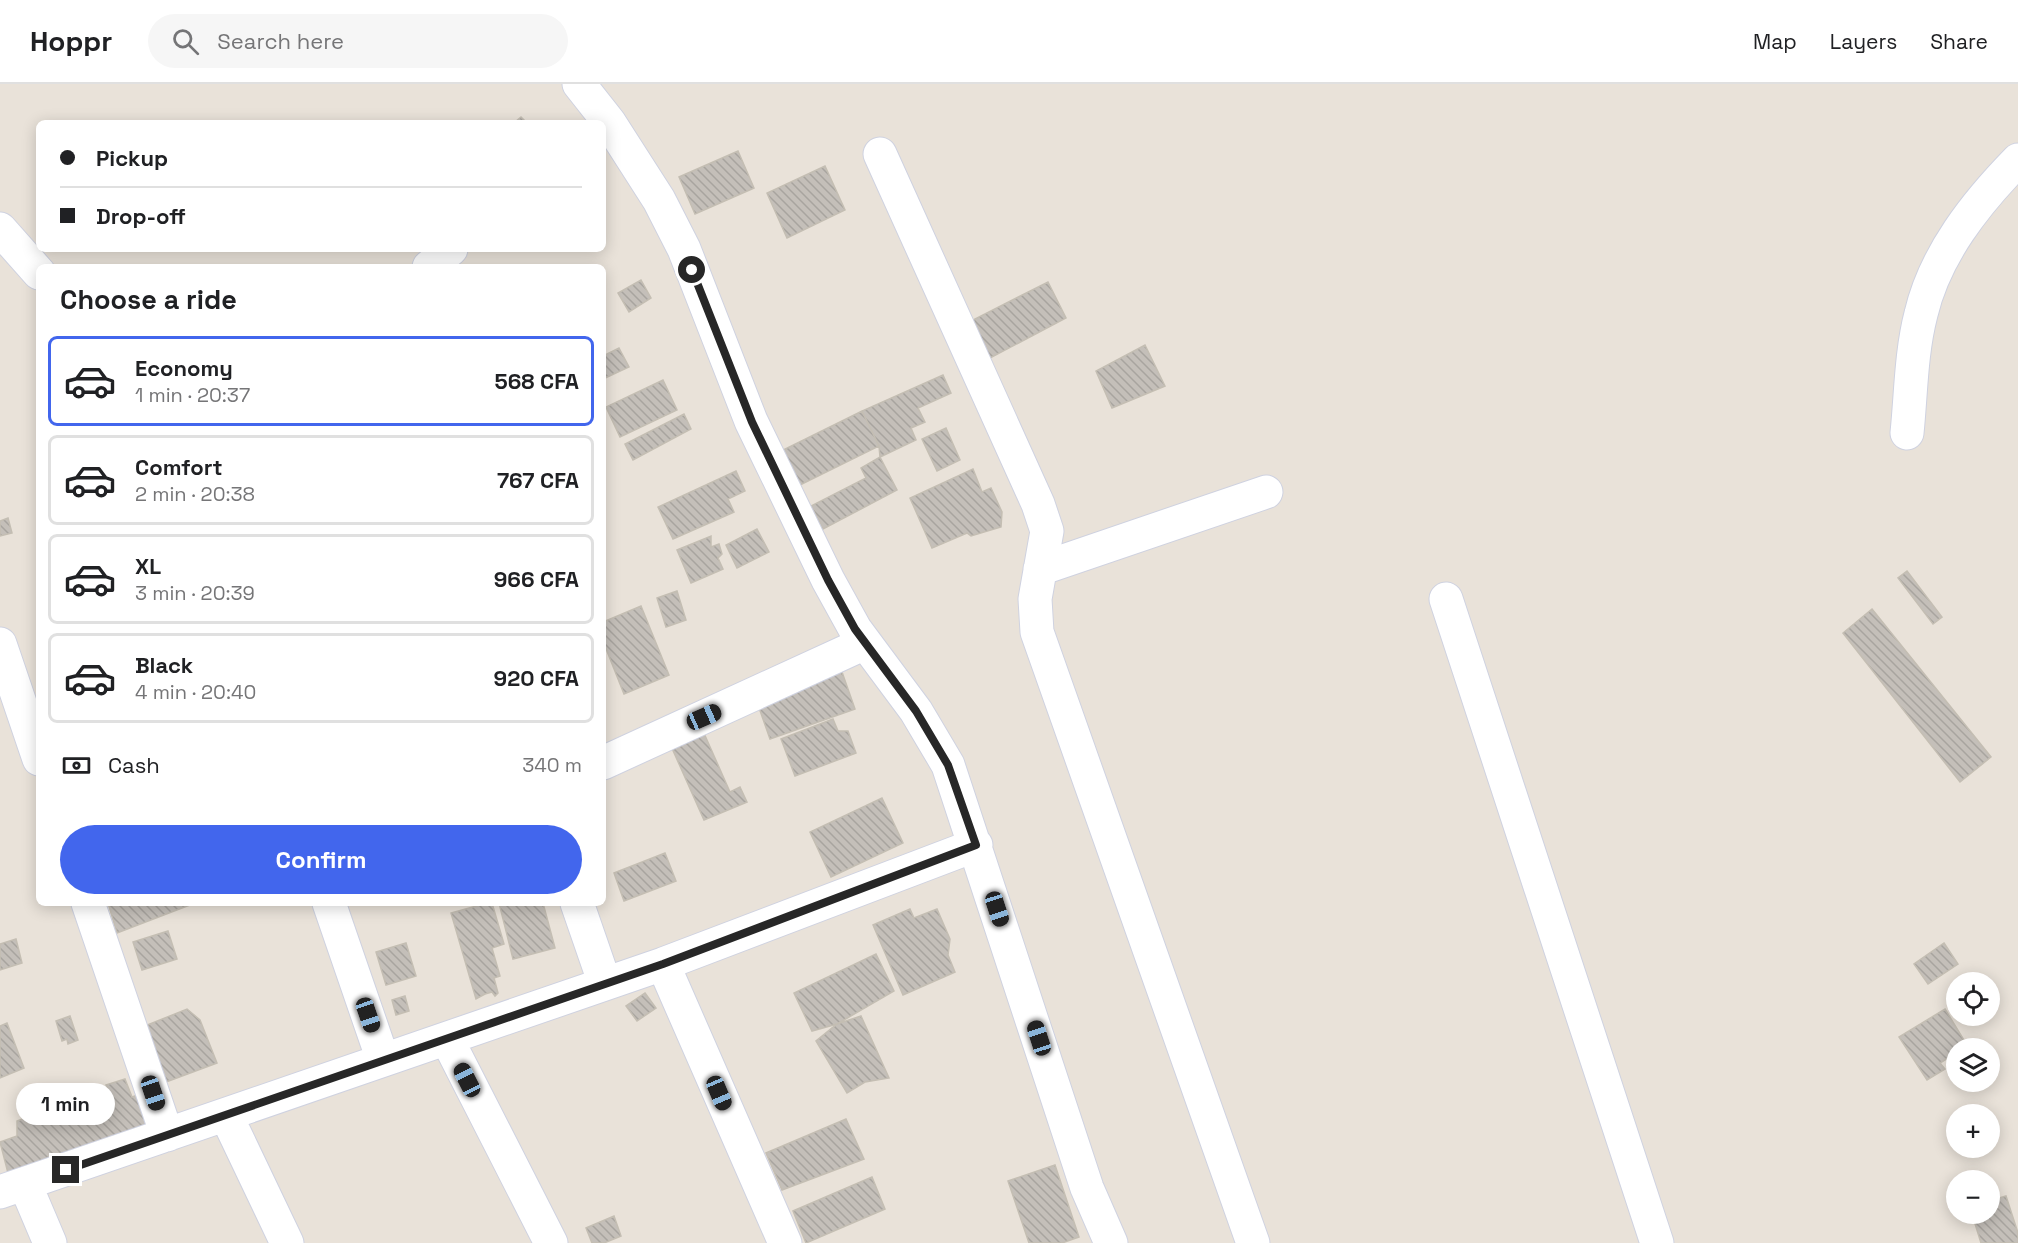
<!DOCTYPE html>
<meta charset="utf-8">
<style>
:root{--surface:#fff;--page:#f6f6f6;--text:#202124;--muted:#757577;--line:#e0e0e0;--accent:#4266ed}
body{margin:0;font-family:"Space Grotesk",sans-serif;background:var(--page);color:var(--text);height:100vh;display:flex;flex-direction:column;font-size:22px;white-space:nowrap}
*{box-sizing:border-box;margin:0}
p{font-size:20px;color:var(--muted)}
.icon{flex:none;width:33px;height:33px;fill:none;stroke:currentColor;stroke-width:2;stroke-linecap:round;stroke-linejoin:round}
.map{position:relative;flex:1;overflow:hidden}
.sheet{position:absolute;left:36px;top:180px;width:570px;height:642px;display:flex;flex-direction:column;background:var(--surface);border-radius:9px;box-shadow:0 3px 15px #0003}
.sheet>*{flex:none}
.top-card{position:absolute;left:36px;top:36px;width:570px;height:132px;border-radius:9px;box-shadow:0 3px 15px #0003;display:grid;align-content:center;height:132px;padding:0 24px;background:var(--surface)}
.tools{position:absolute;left:1946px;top:888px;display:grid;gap:12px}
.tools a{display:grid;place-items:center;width:54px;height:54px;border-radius:50%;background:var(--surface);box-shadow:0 3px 15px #0003;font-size:30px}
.end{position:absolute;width:27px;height:27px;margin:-14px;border:8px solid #272727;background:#fff;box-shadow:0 0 0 3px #fff}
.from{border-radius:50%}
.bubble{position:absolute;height:42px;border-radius:21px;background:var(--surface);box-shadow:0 3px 15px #0003;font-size:20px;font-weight:700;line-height:42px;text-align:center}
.car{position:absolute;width:18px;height:36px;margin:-18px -9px;border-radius:8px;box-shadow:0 0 4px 2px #0007;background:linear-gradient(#222 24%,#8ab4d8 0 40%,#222 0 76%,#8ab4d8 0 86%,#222 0)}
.top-card b{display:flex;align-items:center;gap:21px;height:57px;font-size:22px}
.top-card b+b{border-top:2px solid var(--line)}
.top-card i{width:15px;height:15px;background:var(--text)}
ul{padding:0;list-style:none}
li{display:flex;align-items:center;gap:18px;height:90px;margin:0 12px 9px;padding:0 12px;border:3px solid var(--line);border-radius:9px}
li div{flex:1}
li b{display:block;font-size:22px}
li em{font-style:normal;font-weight:700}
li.on{border-color:var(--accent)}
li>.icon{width:54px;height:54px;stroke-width:1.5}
h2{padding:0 24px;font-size:27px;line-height:72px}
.pay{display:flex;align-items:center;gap:15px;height:66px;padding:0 24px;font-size:22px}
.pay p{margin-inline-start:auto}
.primary-button{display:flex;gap:12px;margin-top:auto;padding:12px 24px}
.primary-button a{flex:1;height:69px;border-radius:36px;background:var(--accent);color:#fff;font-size:24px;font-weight:700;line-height:69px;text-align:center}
header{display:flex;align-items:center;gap:36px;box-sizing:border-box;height:84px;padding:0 30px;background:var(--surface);border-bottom:2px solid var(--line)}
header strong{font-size:28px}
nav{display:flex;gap:33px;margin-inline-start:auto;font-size:21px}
.search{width:420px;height:54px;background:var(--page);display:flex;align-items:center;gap:15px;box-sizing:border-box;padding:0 21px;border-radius:33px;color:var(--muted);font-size:22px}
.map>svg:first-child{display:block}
.building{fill:url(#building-back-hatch);stroke:#c4beb3;stroke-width:1.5}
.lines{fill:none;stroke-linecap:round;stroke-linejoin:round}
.minor-casing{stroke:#cfd2e0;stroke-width:35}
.minor{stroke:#fff;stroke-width:33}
.route{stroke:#272727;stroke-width:8}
</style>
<header>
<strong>Hoppr</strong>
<div class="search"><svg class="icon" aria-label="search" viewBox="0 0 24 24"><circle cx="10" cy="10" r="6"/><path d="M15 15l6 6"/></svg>Search here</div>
<nav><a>Map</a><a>Layers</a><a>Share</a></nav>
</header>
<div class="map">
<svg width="2018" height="1159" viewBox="0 0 2018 1159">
<defs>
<pattern id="building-back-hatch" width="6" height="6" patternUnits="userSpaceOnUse" patternTransform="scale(1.5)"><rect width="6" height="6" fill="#c4bfb9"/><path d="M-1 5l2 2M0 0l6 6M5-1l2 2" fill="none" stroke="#a8a49f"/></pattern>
</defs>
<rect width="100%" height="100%" fill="#e9e2d9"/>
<path class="building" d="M521,33L527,39H514Z
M738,67L754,104L695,130L679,93Z
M825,82L845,126L787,154L767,109Z
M641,196L651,214L629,228L618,209Z
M1048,198L1066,234L990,274L971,237Z
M1145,261L1165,302L1112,324L1096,287Z
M619,264L629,283L603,295V272Z
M943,291L951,309L918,324L925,338L911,344L916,356L880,373L879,362L862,327Z
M663,296L677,326L620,353L606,323Z
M862,327L879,362L796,403L779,368Z
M684,330L691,345L633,376L625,360Z
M946,344L960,376L937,387L922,355Z
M880,373L897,406L823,445L811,422L866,394L861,384Z
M973,385L982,408L991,404L1002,428L1001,443L971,452L967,449L932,464L910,414Z
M736,387L745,407L728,415L734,428L673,455L658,423Z
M8,434L12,449L0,452V437Z
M757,445L769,468L737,484L726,461Z
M711,452V463L719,460L722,470L718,474L723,485L691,499L677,466Z
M1907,487L1942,533L1933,540L1898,494Z
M677,507L686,536L666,543L657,514Z
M641,522L669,591L624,610L603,557V538Z
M1872,525L1991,673L1960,698L1843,549Z
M842,588L855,625L770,655L757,618Z
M833,635L838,647H848L856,669L795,692L781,655Z
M699,638L730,708L740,703L747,718L704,736L667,653Z
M882,714L903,759L831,793L810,748Z
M665,769L676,797L624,817L614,789Z
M108,819H195L117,849Z
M487,819H492L504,860L492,864L500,892L494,894L498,909L495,912L492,908L485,910L476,915L451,829Z
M499,819H543L555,864L513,875Z
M910,825L914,834L937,825L950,855L948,871L955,888L903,911L873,841Z
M168,847L177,875L142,886L133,858Z
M16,855L22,879L0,886V860Z
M406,859L416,892L386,901L376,868Z
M1944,859L1958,880L1928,900L1914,880Z
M876,870L894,907L837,940L812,947L794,909Z
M645,909L656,924L637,937L626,922Z
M405,912L409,927L396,931L392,916Z
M187,925L200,936L217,979L166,998L145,942Z
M1945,925L1967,961L1956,964V969L1940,979L1945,985L1927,996L1899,953Z
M70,932L78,956L68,960L67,955L62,957L56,937Z
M861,932L889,994L865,998L847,1009L816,957L837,940Z
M7,939L24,984L0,994V942Z
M125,995L132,1013L138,1011L148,1041L8,1089L0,1058L17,1052V1037L38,1029L40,1033L104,1009H109L106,1001Z
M846,1035L864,1075L782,1106L766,1069Z
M1055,1081L1079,1153L1062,1159H1029L1008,1097Z
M872,1093L885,1125L806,1159L793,1127Z
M2006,1112L2018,1149V1159H1981L1972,1130H1989V1117Z
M614,1132L621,1152L604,1159H592L586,1144Z"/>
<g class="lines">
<g class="minor-casing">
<path id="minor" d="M579,0L609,38L659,116L684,165L751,337L828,496L855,545L916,627L948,681L1087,1104L1111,1159
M880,70L1038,420L1047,447L1035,515L1037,548L1253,1159
M0,145L39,189
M429,183L451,165
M1907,349C1911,310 1911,268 1921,230C1935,170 1976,119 2018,76
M1040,485L1266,408
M1446,515L1657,1159
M0,560L39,675
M603,679L865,559
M88,819L167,1051
M329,819L383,976
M577,819L605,900
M663,880L785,1159
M447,955L551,1159
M226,1031L287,1159
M25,1100L50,1159
M0,1108L663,880L976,761"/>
</g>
<use href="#minor" class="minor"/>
</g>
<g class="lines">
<path class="route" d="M66,1086L663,880L976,761L948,681L916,627L855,545L828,496L752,338L692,186"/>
</g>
</svg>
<div class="tools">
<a><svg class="icon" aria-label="locate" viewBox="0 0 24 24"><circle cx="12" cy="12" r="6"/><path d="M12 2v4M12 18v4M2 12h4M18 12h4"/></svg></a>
<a><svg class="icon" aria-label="layers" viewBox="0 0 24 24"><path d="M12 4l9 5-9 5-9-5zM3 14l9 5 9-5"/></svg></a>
<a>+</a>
<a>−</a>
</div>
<i class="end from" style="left:692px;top:186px"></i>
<i class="end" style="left:66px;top:1086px"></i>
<div class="bubble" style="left:16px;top:999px;width:99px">1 min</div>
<i class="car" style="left:704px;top:633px;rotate:66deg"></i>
<i class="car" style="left:997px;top:825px;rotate:162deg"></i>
<i class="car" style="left:368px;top:931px;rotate:161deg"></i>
<i class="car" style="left:1039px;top:954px;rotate:342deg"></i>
<i class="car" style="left:467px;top:996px;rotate:333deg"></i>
<i class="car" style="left:153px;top:1009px;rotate:161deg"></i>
<i class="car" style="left:719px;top:1009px;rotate:157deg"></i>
<div class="top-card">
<b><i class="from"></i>Pickup</b>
<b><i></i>Drop-off</b>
</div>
<section class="sheet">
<h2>Choose a ride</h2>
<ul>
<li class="on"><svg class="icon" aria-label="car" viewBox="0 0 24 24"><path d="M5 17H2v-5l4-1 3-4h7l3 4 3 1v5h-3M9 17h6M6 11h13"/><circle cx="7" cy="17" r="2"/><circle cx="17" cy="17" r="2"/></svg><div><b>Economy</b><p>1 min · 20:37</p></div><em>568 CFA</em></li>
<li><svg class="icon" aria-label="car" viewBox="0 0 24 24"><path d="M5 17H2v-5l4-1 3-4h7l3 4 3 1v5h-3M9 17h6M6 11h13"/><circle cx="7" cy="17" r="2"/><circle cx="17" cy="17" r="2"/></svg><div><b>Comfort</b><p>2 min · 20:38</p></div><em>767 CFA</em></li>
<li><svg class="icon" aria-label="car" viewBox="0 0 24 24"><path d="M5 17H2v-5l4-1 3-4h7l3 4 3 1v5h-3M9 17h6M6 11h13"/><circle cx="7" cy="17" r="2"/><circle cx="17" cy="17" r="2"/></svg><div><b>XL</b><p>3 min · 20:39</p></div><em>966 CFA</em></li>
<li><svg class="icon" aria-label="car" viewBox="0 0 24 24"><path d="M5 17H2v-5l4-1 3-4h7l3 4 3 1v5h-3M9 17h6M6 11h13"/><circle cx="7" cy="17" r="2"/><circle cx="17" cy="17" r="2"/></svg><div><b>Black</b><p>4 min · 20:40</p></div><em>920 CFA</em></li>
</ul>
<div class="pay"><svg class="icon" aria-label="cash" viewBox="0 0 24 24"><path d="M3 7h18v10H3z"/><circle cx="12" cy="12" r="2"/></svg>Cash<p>340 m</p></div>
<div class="primary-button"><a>Confirm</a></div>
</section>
</div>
